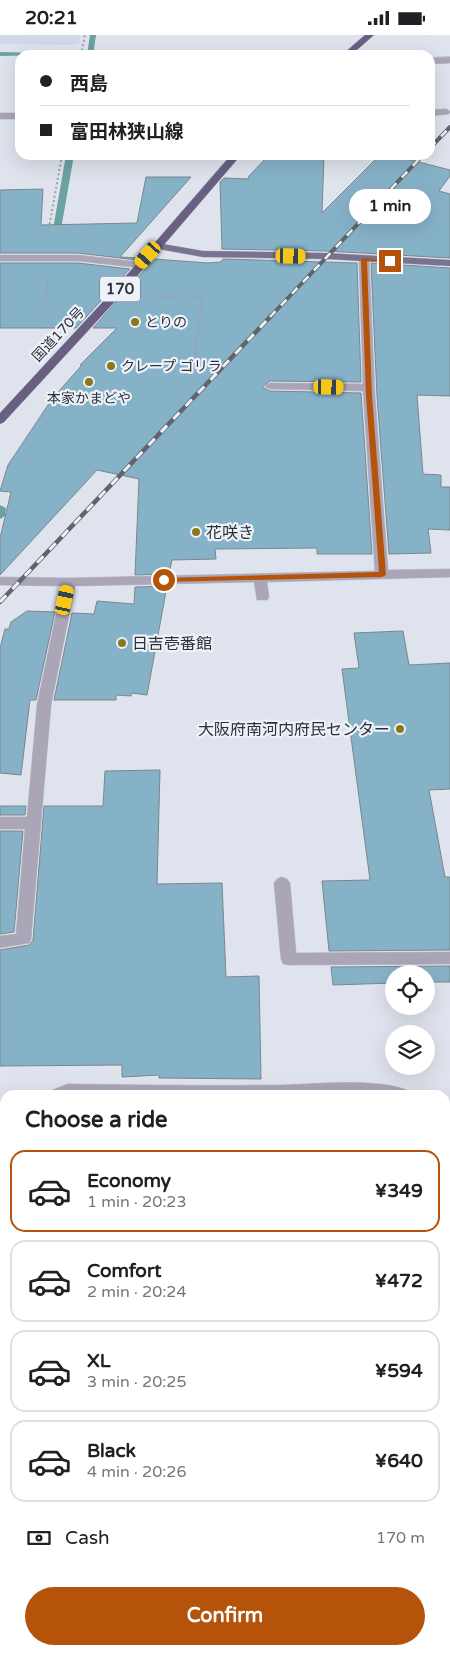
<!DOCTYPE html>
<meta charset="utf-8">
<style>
:root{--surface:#fff;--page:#f2f2f2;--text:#202124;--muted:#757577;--line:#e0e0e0;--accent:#b45309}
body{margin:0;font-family:"Varela Round","Noto Sans JP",sans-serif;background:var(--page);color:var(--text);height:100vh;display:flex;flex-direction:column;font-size:19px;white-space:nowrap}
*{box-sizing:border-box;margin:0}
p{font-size:16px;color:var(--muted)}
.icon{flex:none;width:28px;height:28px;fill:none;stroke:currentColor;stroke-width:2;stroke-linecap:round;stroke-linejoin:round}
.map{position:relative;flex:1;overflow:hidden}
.sheet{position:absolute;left:0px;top:1055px;width:450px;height:565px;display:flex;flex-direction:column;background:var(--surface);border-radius:15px 15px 0 0;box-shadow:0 5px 20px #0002}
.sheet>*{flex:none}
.guide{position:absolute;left:15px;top:15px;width:420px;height:110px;border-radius:15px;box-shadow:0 5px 20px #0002;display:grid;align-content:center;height:110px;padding:0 25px;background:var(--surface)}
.controls{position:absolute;left:385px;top:930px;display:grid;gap:10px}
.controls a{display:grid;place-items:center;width:50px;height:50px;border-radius:50%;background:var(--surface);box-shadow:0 5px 20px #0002;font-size:25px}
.end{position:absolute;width:22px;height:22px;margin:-11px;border:6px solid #b45309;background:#fff;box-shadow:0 0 0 2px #fff}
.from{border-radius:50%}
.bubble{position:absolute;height:35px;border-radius:18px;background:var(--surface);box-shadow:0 5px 20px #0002;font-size:16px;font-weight:700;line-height:35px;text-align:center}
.car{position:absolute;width:15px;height:30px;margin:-15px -8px;border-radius:6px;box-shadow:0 0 4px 1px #0007;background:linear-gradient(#f5c518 24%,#345 0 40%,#f5c518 0 76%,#345 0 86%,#f5c518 0)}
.guide b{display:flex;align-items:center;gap:18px;height:48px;font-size:19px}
.guide b+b{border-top:1px solid var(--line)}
.guide i{width:12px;height:12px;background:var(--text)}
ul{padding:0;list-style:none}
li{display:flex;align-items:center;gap:15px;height:82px;margin:0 10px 8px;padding:0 15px;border:2px solid var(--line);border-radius:15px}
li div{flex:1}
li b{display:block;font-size:19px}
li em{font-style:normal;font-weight:700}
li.active{border-color:var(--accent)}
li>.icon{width:45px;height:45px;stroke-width:1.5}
h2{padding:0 25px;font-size:22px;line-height:60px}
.pay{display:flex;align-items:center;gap:12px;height:55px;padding:0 25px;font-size:19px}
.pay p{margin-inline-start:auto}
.primary-button{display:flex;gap:10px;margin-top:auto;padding:10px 25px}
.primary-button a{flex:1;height:58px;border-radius:30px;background:var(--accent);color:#fff;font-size:20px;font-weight:700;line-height:58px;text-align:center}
.status{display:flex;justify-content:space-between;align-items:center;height:35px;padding:0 25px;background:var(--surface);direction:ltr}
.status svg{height:14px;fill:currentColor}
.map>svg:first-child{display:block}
.built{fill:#d1d9e9}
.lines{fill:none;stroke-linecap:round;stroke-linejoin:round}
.stream{fill:#6ca2a2;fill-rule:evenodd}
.building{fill:#86b2c8;stroke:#7c868b}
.minor-casing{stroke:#bcbfc8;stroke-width:1}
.major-casing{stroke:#bcbfc8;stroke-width:1}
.highway-casing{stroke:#bcbfc8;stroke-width:1}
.path-far1{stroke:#9da0a7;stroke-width:2;stroke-dasharray:2 2.5;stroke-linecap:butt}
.path{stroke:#9da0a7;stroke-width:2.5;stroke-dasharray:2 3;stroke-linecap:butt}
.minor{fill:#aaa5b7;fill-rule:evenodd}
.major{fill:#7a7291;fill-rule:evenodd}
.highway{fill:#685f83;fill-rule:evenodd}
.rail-far1-casing{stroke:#626469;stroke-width:4}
.rail-casing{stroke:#626469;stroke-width:4.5}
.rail-far1{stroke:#ecf1fa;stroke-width:2.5;stroke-dasharray:8;stroke-linecap:butt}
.rail{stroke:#ecf1fa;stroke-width:3;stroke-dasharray:9;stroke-linecap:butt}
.route{fill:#b45309}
.poi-dot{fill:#8b781d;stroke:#ecf1fa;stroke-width:2}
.labels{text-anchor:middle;stroke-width:4.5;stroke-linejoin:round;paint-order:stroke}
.far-poi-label{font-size:14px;fill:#2f3134;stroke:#ecf1fa;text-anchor:start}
.far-street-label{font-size:14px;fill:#2f3134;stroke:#ecf1fa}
.shield{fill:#ecf1fa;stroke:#686b6f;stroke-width:1}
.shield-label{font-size:15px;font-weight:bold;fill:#2f3134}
.poi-label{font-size:16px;fill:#2f3134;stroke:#ecf1fa;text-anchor:start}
</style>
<div class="status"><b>20:21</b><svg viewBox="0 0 49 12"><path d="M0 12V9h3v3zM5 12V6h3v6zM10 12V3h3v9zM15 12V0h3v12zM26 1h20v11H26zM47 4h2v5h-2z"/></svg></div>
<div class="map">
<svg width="450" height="1620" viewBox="0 0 450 1620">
<rect width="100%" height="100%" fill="#dfe3ed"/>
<path class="built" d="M0,0H80L79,8L69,10L0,9Z"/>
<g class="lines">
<path class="stream" d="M90,0H96L93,20H87Z
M0,17L42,18L45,20L0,21Z
M66,120H74L61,194L57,196L53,194Z
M0,470L6,473L5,481L0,484Z"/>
</g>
<path class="building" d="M269,120H324L322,178L380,120H391L450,135V141L439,156L450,159V223L326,216L222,214L220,147L224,143L248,144L249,141Z
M146,142H191L120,222L139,223L137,225L78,218H0V155L43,154L41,190L137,188Z
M154,224L208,228L221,227L223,224L357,228L361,347L270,346L262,352L270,356L361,358L372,519H317V513L215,514L216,524L172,525L169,539L135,540L139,444L97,435L0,540V503L11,457L0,456L8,430L52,364L82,330H80L117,293H93Z
M0,228H78L130,234L76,293H0Z
M371,228L450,233V361L417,360L423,439L441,440V452H450V495L428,494L431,518L389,519L377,361Z
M167,551L147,660L132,658L131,661L116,660V665H54L72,578L94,579L97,566L134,569L135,552Z
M27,576L55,577L36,665H30L21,740L0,738V613L5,594H9L11,587Z
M403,596L409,630L450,628V754L429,755L445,842H450V915L329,916L322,846L370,845L342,634L359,633L354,598Z
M160,735L157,849L222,848L226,942L259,941L261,1044L159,1043V1040L122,1042V1030L0,1031V915L29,910L33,905L44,771H103L105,736Z
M0,771H26L25,780H0Z
M0,796H23L14,897L0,899Z
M450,931V947H426V939H394V948L333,950L331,932Z"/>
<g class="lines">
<g class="minor-casing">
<path id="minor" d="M450,22V28L430,29V23Z
M446,74L450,76L449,79L430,81V75Z
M0,78H20V84H0Z
M0,220H78L140,227L145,230L140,233L78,226H0Z
M364,221L369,224L375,361L388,535L450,534V542L267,547L269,562L267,565H257L254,547L75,551L51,670L31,904L29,908L0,913V901L16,899L25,794H0V782H27L37,670L62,551L0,550V542L69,543L375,536L363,356L270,354L264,351L270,348L363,349L359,224Z
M282,842L287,844L290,848L296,918L450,917V929L289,930L283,929L281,924L274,848L277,844Z
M68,1049C139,1050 210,1051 282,1050C318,1049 374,1043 407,1055L409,1060H51L53,1055Z
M445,1071L450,1072V1087L445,1086Z
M445,1268H450V1286H445Z
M445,1525H450V1545H445Z"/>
</g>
<g class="major-casing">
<path id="major" d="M157,208L203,216L326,218L450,225V231L326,224L203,222L153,213L152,211Z"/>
</g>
<g class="highway-casing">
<path id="highway" d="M365,0H374L351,20H342Z
M231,120H241L120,261L4,387L0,389V378L112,257Z"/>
</g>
<path class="path-far1" d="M81,20L85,0
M48,198L62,120
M47,246L48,282
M147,261L203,263L200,282"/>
<path class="path" d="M48,281V288L52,290
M191,344L200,281"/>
<use href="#minor" class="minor"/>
<use href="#major" class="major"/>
<use href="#highway" class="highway"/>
<g class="rail-far1-casing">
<path id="rail-far1" d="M430,113L450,92
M270,282L423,120"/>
</g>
<g class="rail-casing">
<path id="rail" d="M0,567L271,281"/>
</g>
<use href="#rail-far1" class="rail-far1"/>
<use href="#rail" class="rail"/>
</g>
<path class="route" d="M364,223L393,226L390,227L367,226L372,361L386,540L382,542L162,547L161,545L164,543L379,537L366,361L361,224Z"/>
<g class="poi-dot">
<circle cx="135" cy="287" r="5"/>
<circle cx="111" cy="331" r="5"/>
<circle cx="89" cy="347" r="5"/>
<circle cx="196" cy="497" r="5"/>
<circle cx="122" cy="608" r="5"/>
<circle cx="400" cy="694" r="5"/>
</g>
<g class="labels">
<g class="far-poi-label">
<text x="145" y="292">とりの</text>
<text x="121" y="336">クレープ ゴリラ</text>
<text x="89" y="368" text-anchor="middle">本家かまどや</text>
</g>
<g class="far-street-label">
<text transform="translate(58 299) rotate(-47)" y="5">国道170号</text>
</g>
<rect class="shield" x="100" y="241.5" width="40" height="25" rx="4"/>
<g class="shield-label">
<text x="120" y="259">170</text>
</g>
<g class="poi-label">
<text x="206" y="503">花咲き</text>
<text x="132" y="614">日吉壱番館</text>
<text x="390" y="700" text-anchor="end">大阪府南河内府民センター</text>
</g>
</g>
</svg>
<div class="controls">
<a><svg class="icon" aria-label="locate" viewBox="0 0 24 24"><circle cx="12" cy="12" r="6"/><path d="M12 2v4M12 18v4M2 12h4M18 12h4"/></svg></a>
<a><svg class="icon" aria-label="layers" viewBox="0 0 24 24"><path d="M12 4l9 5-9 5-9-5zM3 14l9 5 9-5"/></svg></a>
</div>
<i class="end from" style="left:164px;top:545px"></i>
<i class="end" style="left:390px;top:226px"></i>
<div class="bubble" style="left:349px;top:154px;width:82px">1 min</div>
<i class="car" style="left:148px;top:220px;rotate:221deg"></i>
<i class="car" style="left:291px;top:221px;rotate:91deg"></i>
<i class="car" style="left:329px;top:352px;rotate:91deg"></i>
<i class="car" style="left:65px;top:565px;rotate:12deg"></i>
<div class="guide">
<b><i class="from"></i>西島</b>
<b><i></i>富田林狭山線</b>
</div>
<section class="sheet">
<h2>Choose a ride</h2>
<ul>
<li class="active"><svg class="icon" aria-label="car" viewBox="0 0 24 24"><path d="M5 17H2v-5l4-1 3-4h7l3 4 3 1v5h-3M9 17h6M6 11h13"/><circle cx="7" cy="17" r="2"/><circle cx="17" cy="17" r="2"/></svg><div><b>Economy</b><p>1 min · 20:23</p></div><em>¥349</em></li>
<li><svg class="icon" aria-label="car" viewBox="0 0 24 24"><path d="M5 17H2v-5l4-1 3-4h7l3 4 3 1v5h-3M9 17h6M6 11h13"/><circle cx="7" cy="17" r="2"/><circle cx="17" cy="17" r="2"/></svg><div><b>Comfort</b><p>2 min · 20:24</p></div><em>¥472</em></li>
<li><svg class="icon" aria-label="car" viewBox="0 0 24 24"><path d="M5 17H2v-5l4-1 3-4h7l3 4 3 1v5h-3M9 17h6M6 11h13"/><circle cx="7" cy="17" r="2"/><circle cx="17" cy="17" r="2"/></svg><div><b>XL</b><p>3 min · 20:25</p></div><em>¥594</em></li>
<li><svg class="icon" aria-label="car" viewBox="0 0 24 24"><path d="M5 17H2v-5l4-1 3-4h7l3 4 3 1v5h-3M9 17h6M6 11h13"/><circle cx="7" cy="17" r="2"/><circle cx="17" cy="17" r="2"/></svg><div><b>Black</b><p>4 min · 20:26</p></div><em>¥640</em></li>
</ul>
<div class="pay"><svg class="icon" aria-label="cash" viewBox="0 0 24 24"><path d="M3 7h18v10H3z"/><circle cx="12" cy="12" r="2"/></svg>Cash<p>170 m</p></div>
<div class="primary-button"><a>Confirm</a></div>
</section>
</div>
